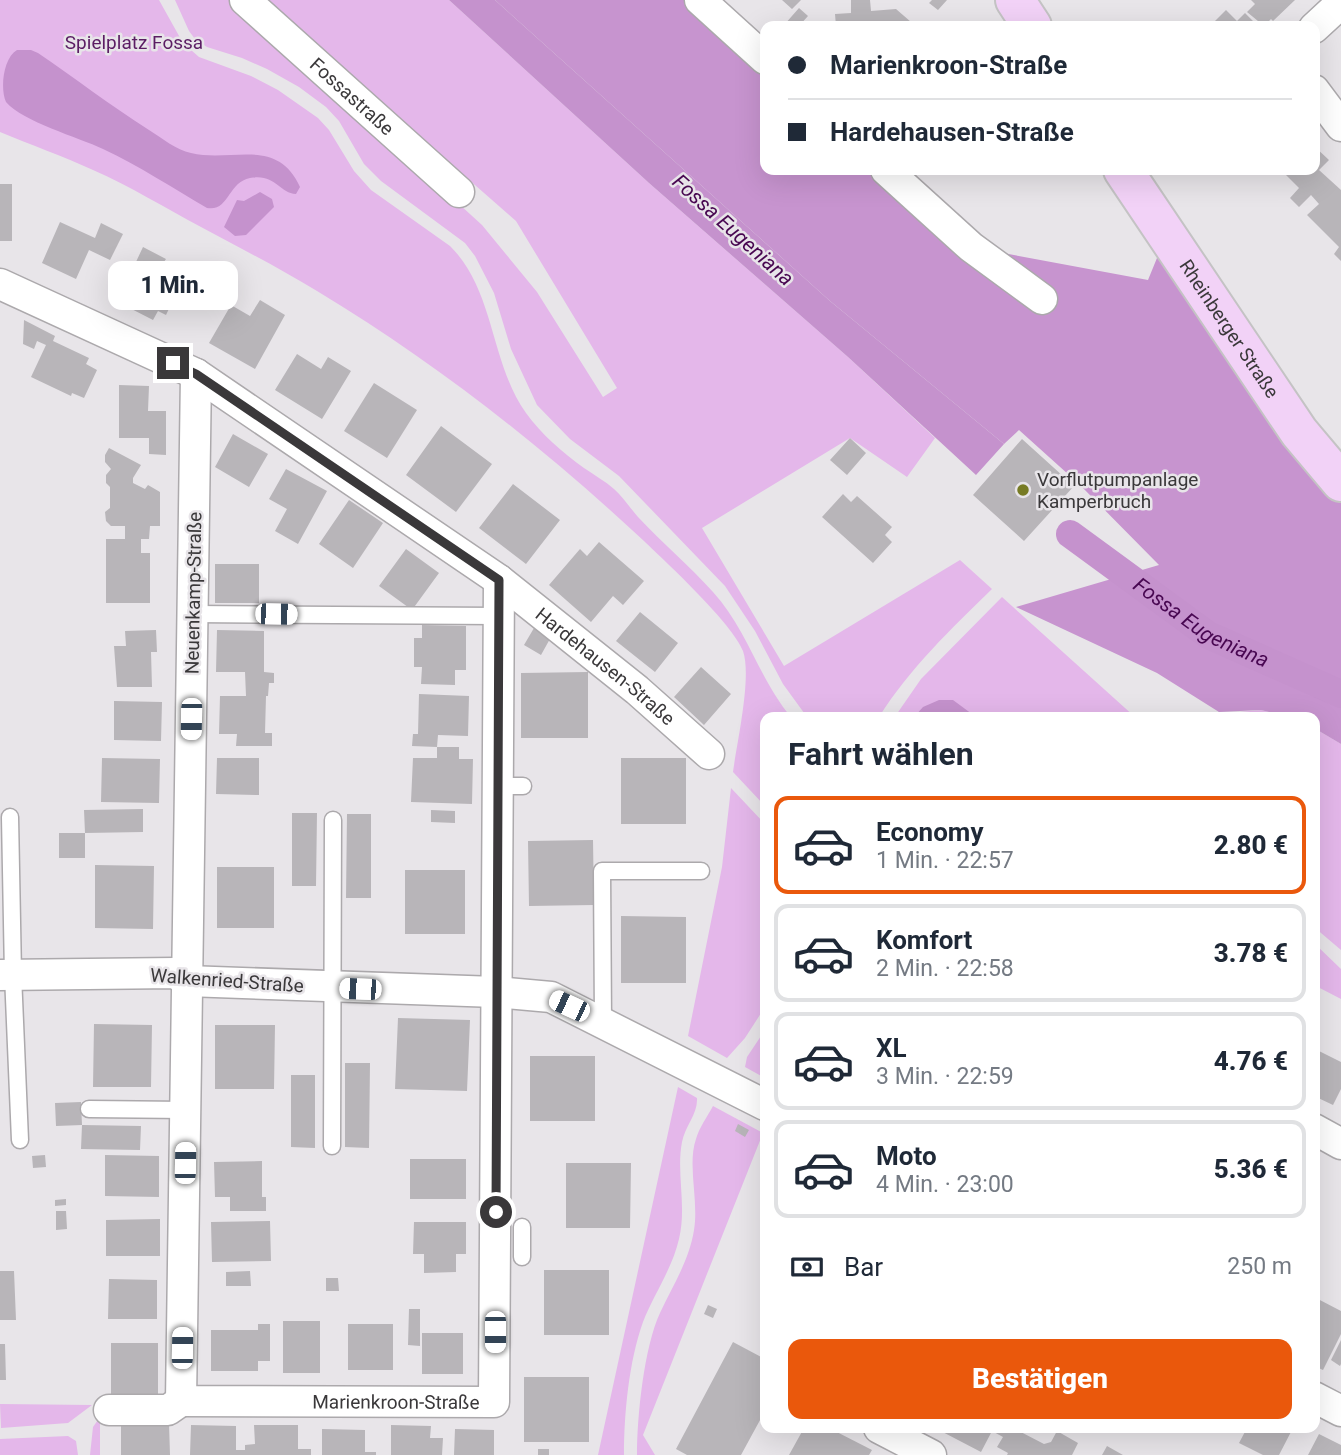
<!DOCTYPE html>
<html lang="de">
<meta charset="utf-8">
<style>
:root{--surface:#fff;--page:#f2f2f3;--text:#1f2937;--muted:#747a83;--line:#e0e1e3;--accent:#ea580c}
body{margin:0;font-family:Roboto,sans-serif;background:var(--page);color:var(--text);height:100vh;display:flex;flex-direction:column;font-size:26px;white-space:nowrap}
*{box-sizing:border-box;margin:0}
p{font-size:23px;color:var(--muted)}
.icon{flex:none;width:38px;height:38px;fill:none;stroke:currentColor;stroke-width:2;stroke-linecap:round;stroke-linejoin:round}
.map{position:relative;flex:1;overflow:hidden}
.panel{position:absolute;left:760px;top:712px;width:560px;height:721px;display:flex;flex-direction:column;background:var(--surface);border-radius:14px;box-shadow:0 7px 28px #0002}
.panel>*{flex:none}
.top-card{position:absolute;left:760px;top:21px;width:560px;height:154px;border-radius:14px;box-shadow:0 7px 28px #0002;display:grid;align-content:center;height:154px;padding:0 28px;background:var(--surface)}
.end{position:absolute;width:32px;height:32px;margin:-16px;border:9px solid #3a383a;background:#fff;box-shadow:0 0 0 4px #fff}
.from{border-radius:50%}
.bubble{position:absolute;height:49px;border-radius:14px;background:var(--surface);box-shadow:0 7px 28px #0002;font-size:23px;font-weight:800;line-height:49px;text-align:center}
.car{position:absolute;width:21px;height:42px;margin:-21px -10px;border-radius:9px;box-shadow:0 0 5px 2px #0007;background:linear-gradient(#fff 24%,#345 0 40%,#fff 0 76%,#345 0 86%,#fff 0)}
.top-card b{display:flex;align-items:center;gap:24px;height:66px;font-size:26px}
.top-card b+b{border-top:2px solid var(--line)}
.top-card i{width:18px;height:18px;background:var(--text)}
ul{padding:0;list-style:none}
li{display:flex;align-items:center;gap:21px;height:98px;margin:0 14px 10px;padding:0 14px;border:4px solid var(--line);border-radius:14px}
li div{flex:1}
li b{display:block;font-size:26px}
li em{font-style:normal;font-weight:800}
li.on{border-color:var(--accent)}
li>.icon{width:63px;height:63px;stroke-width:1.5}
h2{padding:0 28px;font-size:32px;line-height:84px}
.pay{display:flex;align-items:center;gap:18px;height:77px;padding:0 28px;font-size:26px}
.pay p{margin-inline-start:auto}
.action{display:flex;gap:14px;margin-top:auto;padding:14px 28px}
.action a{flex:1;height:80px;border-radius:14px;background:var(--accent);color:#fff;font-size:28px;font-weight:800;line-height:80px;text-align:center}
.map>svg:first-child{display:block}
.green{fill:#e4b7ea}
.forest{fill:#c794cf}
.water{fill:#c592cd}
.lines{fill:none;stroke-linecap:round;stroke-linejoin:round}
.canal{stroke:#c592cd;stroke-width:28}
.building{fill:#b8b5b9}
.lane-casing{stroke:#aca9ac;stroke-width:19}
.street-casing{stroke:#aca9ac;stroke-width:33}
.primary-casing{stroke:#c4c3c4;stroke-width:42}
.lane{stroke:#fff;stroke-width:16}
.street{stroke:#fff;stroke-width:30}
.primary{stroke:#f2d2f7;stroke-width:38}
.route{stroke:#3a383a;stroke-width:9}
.poi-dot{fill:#777b24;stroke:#e8e5e9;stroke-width:2.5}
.labels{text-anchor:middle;stroke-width:5;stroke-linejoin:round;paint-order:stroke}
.park-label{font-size:19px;fill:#5b1d64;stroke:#e8e5e9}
.street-label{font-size:19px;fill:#3a383a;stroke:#e8e5e9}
.poi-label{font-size:19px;fill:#3a383a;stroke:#e8e5e9;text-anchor:start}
.water-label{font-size:21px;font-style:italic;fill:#480751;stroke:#e8e5e9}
</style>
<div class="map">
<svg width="1341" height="1455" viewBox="0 0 1341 1455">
<rect width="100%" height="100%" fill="#e8e5e9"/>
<path class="green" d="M0,0H159L183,43L199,57L251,76L278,90L318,118L329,130L354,171L371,190L450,246C495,290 490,363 526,413C541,434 563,453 584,468C594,475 605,481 614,489C623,497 630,508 638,517C662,543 690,566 713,592C747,629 759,679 791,717L765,718V806L733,772C737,742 752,677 743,651C733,624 667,563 644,541C543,447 435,362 317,291C279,268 240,248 201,227C165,208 130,186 93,170C63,156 31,145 0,132Z
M175,0H235L482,225L537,292L603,397L617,388L516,221L264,0H449L649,183L848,357L935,438L907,477L850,438L702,528L784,666L960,560L992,589C951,629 910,668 879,717H807L783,684L755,631L725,586L619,476L570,439L537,405L511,349L494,293L475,256L465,243L381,181L364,164L339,121L326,107L299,87L267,69L242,58L207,47L195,39L189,31Z
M1002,597L1135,717L894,718L921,679Z
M1261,710L1288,717L1177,718Z
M1314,728L1341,744V950L1314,927Z
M731,788L765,824V1007L745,1038L727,1058L688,1036L722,867Z
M1314,943L1341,969V999L1314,985Z
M765,1030V1078L745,1067L747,1057Z
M678,1087L697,1098C698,1114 685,1126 682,1142C676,1173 687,1206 679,1239C672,1269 654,1294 643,1322C629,1361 624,1414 624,1455H598Z
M713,1106L763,1133L643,1435L655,1455H637C637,1417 644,1347 660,1313C673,1285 689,1261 694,1230C699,1201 687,1165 696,1139C699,1128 707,1117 713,1106Z
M0,1404L92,1405L68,1423L1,1428Z
M100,1417V1455H90L93,1427Z
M68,1436L76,1441L78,1455H0V1439Z"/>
<path class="forest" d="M495,0H700L765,59V170H886L971,247L1148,280L1166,236L1341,482V744L1314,728V718L1288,717L1261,710L1219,712L1157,673L1016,607L1159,565L1079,484L1019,430L1004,444L830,301Z"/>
<path class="water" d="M449,0H495L830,301L1004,444L976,475L848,357L649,183Z
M17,50H31L38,53C75,78 111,106 149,130C162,138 176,150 191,153C232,163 277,136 300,187L296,194C279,193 275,173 250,178C228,182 229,212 207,208C173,188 139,166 103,149C78,137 23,122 6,102C0,89 3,58 17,50Z
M260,192L272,199L274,207L246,235L235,236L224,227L237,200L244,201Z
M939,700H953L976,717H914L923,707Z"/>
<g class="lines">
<path class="canal" id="s1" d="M1070,534L1208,635L1341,694"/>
</g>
<path class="building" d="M782,0H801L792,9Z
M851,0H870L871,11L896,9L911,22L908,26H836L835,14L851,13Z
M932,0H947L938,10L929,3Z
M1251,0H1295L1273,21L1271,19L1264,26L1247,12L1255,4Z
M799,8L808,16L799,26H785L784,25Z
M1226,10L1237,21L1245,13L1258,26H1210Z
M1314,146L1329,160L1319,170L1341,190V261L1334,254L1339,247L1307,215L1319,204L1311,195L1299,207L1290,198L1299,188L1281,170H1314Z
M0,184H12V241H0Z
M60,222L95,238L101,223L123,234L110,260L89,250L76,279L42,263Z
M143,247L166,259L164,262L186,273L187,270H197L196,306H188L174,298L166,315L158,311L153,320L110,298L117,283L125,287L137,265L135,264Z
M260,300L285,315L255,369L209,343L231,305L250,316Z
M24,320L55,336L53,341L89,358L86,364L97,370L84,398L72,393L71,396L31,377L46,345L37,341L34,349L23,344Z
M297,354L321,369L328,357L351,371L322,419L275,390Z
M374,383L417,410L387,458L344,431Z
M119,385L149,386L148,411H166V455L149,454V438H119Z
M441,426L492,464L456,512L406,475Z
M233,434L268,454L249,487L215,467Z
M850,438L866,453L847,475L830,460Z
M1022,439L1074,486L1024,541L973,495Z
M109,448L141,465L133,478V483L145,489L148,485L160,492V526H150L149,539H141V553H150V603H106V539H125V526H111L106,521L105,512L110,508V487L106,483V475L111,469L105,462V455Z
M286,469L327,491L298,544L275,531L287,509L269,499Z
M513,484L560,520L526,564L479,528Z
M843,494L851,502L857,496L892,527L885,535L892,542L873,563L822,517Z
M349,500L383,523L353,568L319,544Z
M599,542L644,581L623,605L613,596L591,622L549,585L580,549L587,556Z
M406,549L439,573L412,610L379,586Z
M215,564H259V603H215Z
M640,612L678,643L655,672L616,641Z
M422,625L466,626V670H455V685L421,684L422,667H414V638H422Z
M534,628L551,637L541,655L524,645Z
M156,630L157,652H151L152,687H117L114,646H126L125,631Z
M217,630L264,631V672L274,673V683H269L268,696H266L265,733H272V746H236L237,734H219L220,696H246L245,672H216Z
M701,667L731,694L704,725L674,697Z
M588,672V738H521V673Z
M419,694L469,696L468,736L438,735L437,747L412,746L413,734H418Z
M114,701L162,702L161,741L114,740Z
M437,747H459V759H473L472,804L411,802L413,758H437Z
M102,758L160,759L159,803L101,802Z
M217,758H259V795L216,794Z
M621,758H686V824H621Z
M143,809V832L85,833V858H59V833H85L84,810Z
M431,810L455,811V823L431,822Z
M292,813H317L316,886H292Z
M347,814H371V898H346Z
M593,840L594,905L529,906L528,841Z
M95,865L154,866L153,929L95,928Z
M217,867H274V928H217Z
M405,870H465V934H405Z
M621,916L686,917V983H621Z
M398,1018L470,1020L467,1091L395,1089Z
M94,1024L152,1025L151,1087H93Z
M215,1025H275L274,1089H215Z
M1317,1050L1341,1062V1089L1333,1105L1314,1096V1055Z
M530,1056H595V1121H530Z
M345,1063H370L369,1148L345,1147Z
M291,1075H315V1148L291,1147Z
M81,1102L82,1125L56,1126L55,1103Z
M738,1124L749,1130L745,1137L735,1131Z
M82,1125L141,1126L140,1150L81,1149Z
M45,1155L46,1167L33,1168L32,1156Z
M105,1155L159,1156V1197L105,1196Z
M410,1159H466V1199H410Z
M262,1161V1197H266V1211H230V1197H215L214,1162Z
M566,1163H631L630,1228H566Z
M66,1199V1205L55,1206V1200Z
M56,1211H66L67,1229L56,1230Z
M160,1219V1256H106V1220Z
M270,1221L271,1261L212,1262L211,1222Z
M414,1222H466V1254H456V1272L424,1273V1254H413Z
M544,1270H609V1335H544Z
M0,1271H14L16,1320H0Z
M250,1271L251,1286H226V1272Z
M326,1278H338L339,1291H326Z
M109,1279L157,1280V1319H108Z
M1316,1298L1341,1311V1334L1323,1370L1314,1366Z
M708,1305L717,1309L713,1318L704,1314Z
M409,1309H420V1346L408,1345Z
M283,1321H320V1373H283Z
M258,1324H270V1361H258V1371H211V1330H258Z
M348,1324H393V1370H348Z
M422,1333H463V1374H422Z
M1341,1340V1364L1340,1366L1331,1360Z
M733,1342L765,1359V1411L741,1455H687L676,1449Z
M111,1343H158V1394H111Z
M0,1344H5L6,1380H0Z
M524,1377H589V1442H524Z
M169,1423L170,1455H121V1424Z
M191,1425L236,1426V1450H245V1445L255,1444L254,1425H298V1449H311V1455H190Z
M391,1425L431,1426L430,1438H443L442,1455H391Z
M804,1428H829L872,1450L869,1455H789Z
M935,1428H1013L1044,1444L1051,1442L1057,1431L1078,1443L1072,1455H1007L1008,1453L997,1447L1003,1437L992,1431L981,1452Z
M1247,1428H1293L1279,1455H1263L1239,1443Z
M322,1429L365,1430V1452H376V1455H322Z
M455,1429L494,1430V1455H454Z
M1319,1434L1341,1445V1455H1308Z
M1107,1446L1123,1455H1102Z
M538,1449H549V1455H538Z"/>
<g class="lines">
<g class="lane-casing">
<path id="lane" d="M193,614L499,616
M498,786H523
M10,817L13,975L20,1140
M603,1022L602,871H701
M89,1109L186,1110
M332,1146L333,820
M522,1257V1227"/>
</g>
<g class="street-casing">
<g id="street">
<path id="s2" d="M245,0L459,192"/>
<path d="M700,0L765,59"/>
<path d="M1314,28L1341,3"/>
<path d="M1314,90L1341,126"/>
<path d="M886,170L971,247L1042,299"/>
<path id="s3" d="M0,284L196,374L499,580L637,690L709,754"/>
<path id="s4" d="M196,374L181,1401L494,1402L499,580"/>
<path d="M0,975L175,973L187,981L496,992L551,997L765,1105"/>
<path d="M1314,1129L1341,1144"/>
<path d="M1314,1397L1341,1411"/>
<path d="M109,1410H168L181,1401"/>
<path d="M879,1428L931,1455"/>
</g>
</g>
<g class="primary-casing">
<g id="primary">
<path d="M1015,0L1032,26"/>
<path id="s5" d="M1123,170L1299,432L1341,482"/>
</g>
</g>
<use href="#lane" class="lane"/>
<use href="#street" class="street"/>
<use href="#primary" class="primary"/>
</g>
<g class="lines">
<path class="route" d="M173,363L196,374L499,580L496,1212"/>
</g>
<circle class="poi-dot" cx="1023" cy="490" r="7"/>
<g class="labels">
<g class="park-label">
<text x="134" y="49">Spielplatz Fossa</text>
</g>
<g class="street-label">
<text dy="7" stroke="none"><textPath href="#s2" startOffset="144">Fossastraße</textPath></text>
<text dy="7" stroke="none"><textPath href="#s5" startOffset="191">Rheinberger Straße</textPath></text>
<text transform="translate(193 593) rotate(-89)" y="7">Neuenkamp-Straße</text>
<text dy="7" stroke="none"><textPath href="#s3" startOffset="719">Hardehausen-Straße</textPath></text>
<text transform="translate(227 980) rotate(4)" y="7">Walkenried-Straße</text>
<text dy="7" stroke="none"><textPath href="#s4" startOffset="1242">Marienkroon-Straße</textPath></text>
</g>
<g class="poi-label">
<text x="1037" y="486">Vorflutpumpanlage<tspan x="1037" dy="22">Kamperbruch</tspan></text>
</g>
<g class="water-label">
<text transform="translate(733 230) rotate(42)" y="7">Fossa Eugeniana</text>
<text dy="7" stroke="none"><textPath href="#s1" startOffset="159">Fossa Eugeniana</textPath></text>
</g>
</g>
</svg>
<i class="end from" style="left:496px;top:1212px"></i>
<i class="end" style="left:173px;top:363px"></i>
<div class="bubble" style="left:108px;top:261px;width:130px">1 Min.</div>
<i class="car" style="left:276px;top:614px;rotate:91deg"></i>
<i class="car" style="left:191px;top:719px;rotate:181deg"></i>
<i class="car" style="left:360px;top:989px;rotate:272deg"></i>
<i class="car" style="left:569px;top:1006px;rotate:295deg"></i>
<i class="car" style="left:185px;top:1163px;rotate:1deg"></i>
<i class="car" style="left:495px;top:1332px;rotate:180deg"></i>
<i class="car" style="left:182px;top:1348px;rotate:1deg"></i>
<div class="top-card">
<b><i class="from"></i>Marienkroon-Straße</b>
<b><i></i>Hardehausen-Straße</b>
</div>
<section class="panel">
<h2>Fahrt wählen</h2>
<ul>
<li class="on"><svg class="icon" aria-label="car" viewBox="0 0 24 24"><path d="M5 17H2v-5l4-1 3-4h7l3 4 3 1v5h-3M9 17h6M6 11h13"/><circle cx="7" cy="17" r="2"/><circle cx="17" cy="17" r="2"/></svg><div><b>Economy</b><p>1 Min. · 22:57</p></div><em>2.80 €</em></li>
<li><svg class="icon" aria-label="car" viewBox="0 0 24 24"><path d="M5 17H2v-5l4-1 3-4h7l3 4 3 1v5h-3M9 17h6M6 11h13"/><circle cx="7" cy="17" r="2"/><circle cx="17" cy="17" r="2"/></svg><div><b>Komfort</b><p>2 Min. · 22:58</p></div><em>3.78 €</em></li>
<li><svg class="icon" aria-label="car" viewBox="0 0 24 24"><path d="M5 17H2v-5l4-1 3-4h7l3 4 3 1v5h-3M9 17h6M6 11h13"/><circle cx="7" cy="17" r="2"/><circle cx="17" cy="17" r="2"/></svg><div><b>XL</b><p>3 Min. · 22:59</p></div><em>4.76 €</em></li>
<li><svg class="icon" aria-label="car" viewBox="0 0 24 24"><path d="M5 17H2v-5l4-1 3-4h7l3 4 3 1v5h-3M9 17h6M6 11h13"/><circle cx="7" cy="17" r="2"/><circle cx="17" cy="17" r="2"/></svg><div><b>Moto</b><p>4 Min. · 23:00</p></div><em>5.36 €</em></li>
</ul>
<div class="pay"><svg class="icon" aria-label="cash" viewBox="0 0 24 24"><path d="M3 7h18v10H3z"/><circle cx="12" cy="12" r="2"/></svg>Bar<p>250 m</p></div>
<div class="action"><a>Bestätigen</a></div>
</section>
</div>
